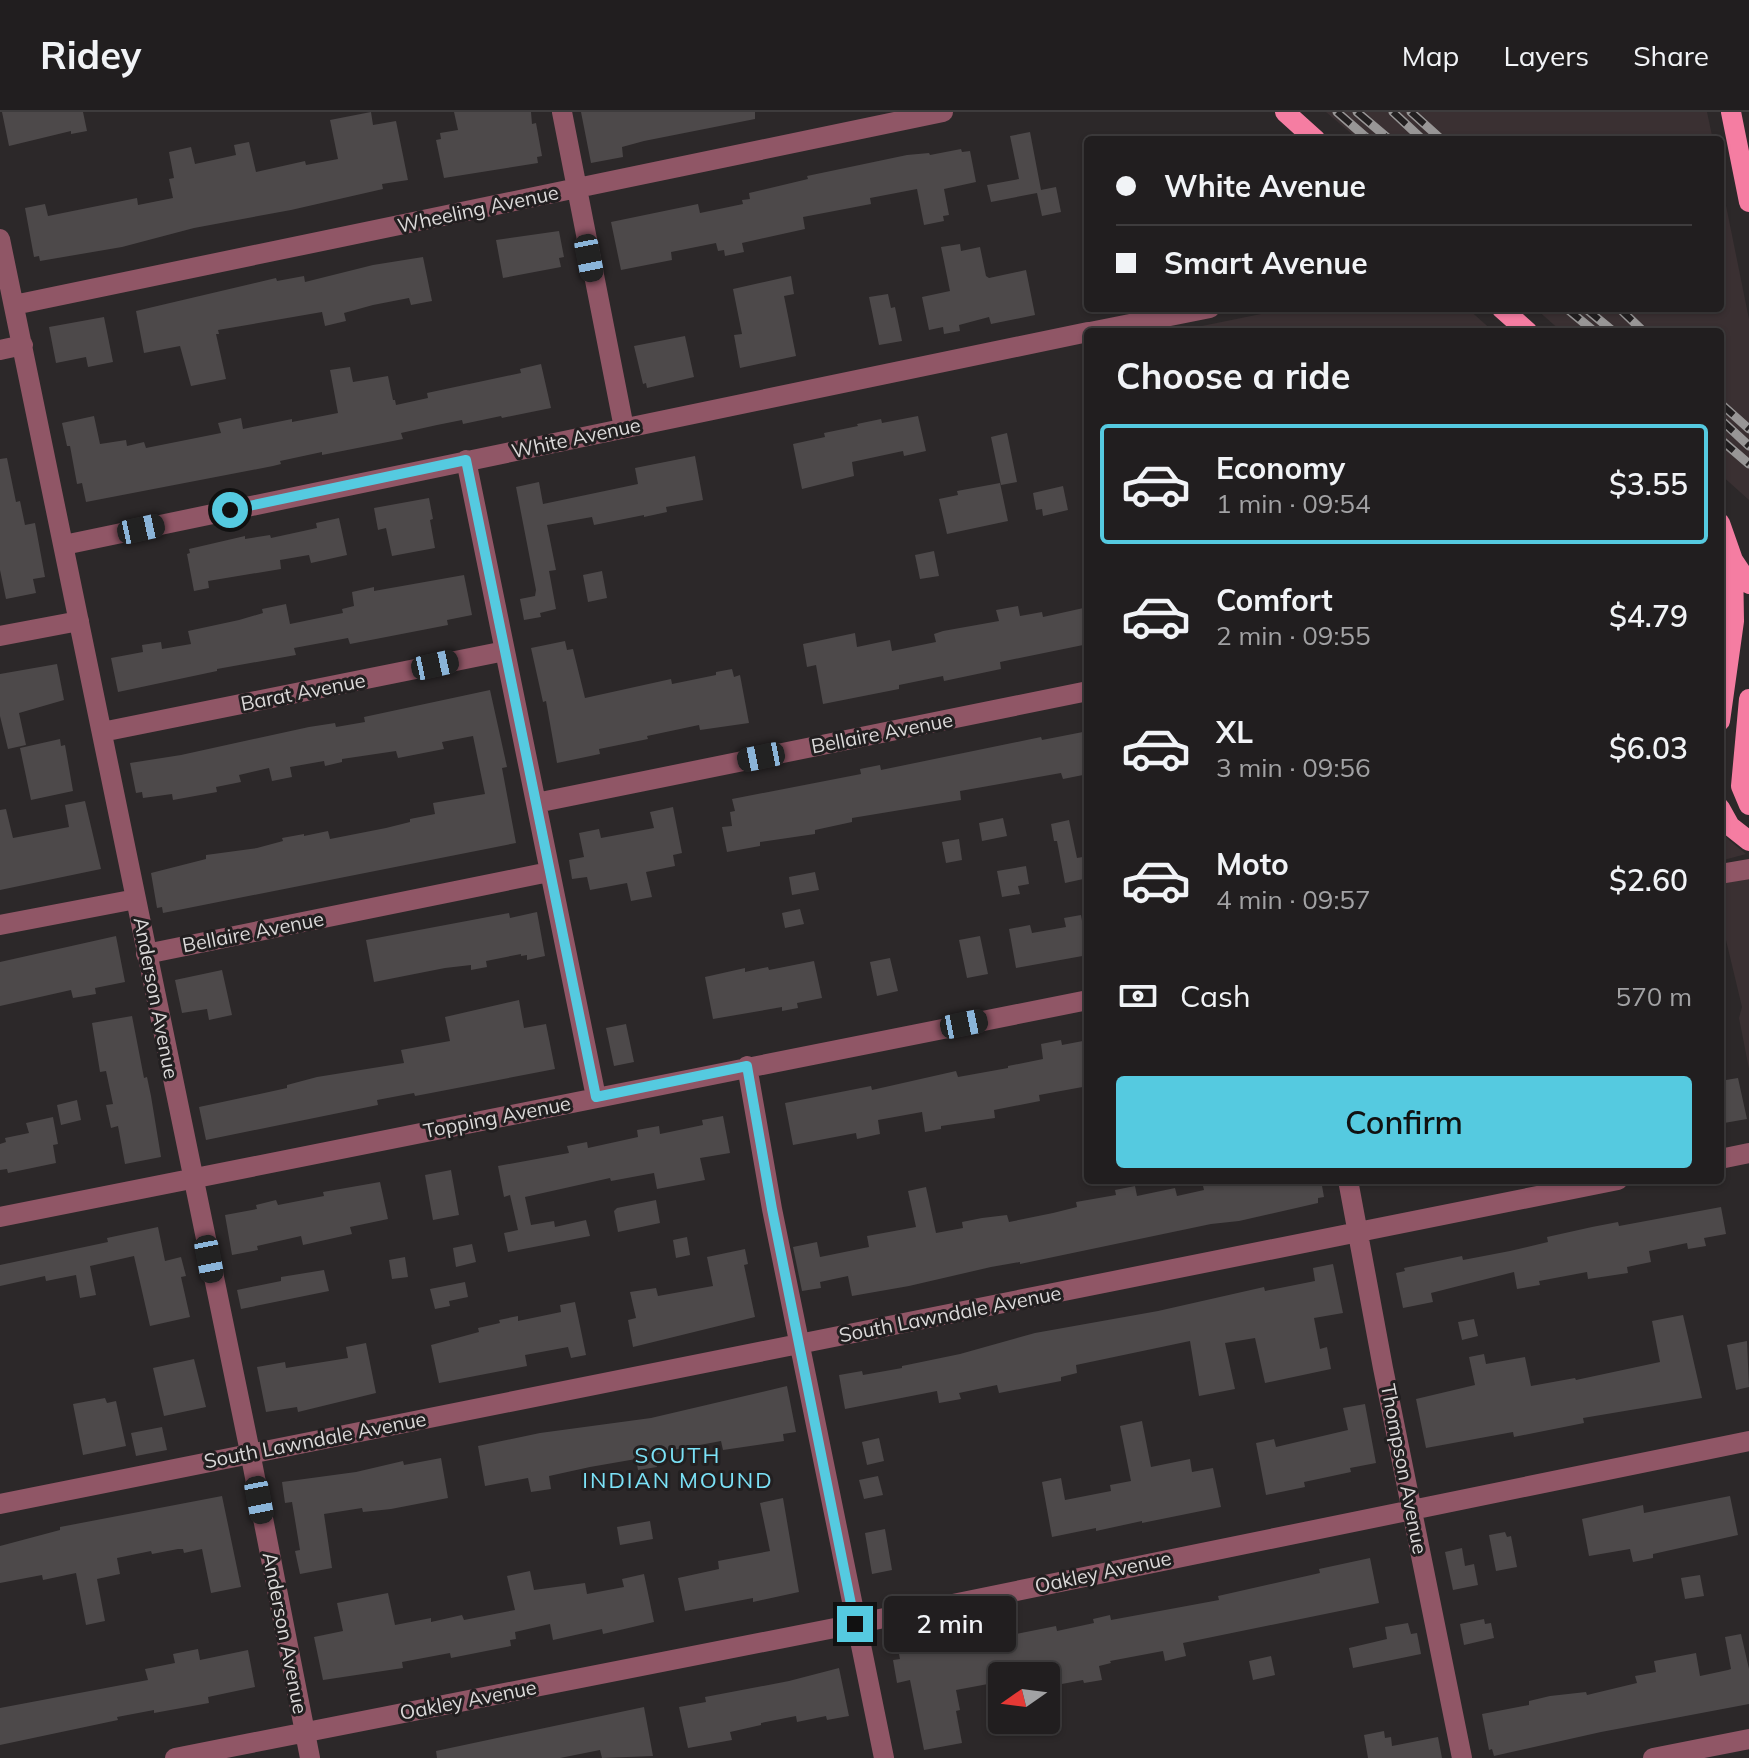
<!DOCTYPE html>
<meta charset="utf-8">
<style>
:root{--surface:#211e1f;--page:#292728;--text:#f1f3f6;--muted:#a2a2a4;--line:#3e3c3d;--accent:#55cae0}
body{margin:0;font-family:Mulish,sans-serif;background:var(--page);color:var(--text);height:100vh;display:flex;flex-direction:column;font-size:30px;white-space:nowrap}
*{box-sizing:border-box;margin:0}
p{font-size:26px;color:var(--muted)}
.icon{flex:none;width:44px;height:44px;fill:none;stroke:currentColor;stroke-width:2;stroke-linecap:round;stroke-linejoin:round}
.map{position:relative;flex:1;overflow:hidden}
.sheet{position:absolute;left:1084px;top:216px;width:640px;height:856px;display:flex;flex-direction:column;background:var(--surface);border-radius:8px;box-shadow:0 2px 6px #0004,0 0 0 2px var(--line)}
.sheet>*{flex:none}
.guide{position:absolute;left:1084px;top:24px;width:640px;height:176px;border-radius:8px;box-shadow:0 2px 6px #0004,0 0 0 2px var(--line);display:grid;align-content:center;height:176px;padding:0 32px;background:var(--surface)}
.needle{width:52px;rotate:256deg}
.fabs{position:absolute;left:988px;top:1550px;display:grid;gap:16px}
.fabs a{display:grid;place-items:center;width:72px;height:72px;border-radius:8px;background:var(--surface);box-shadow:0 2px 6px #0004,0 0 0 2px var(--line);font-size:40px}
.end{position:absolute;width:36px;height:36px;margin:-18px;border:10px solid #55cae0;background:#111;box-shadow:0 0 0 4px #111}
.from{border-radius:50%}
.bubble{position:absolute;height:56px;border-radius:8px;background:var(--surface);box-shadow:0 2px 6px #0004,0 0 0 2px var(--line);font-size:26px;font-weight:600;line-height:56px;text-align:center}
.car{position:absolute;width:24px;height:48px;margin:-24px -12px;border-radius:10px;box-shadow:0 0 6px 2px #0007;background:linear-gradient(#222 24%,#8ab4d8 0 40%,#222 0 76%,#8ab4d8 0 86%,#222 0)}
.guide b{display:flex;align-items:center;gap:28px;height:76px;font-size:30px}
.guide b+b{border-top:2px solid var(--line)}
.guide i{width:20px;height:20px;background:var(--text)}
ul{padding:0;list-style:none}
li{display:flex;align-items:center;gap:24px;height:120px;margin:0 16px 12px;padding:0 16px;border:4px solid transparent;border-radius:8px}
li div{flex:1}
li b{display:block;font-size:30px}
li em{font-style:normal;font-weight:600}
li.active{border-color:var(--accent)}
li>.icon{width:72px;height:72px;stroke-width:1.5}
h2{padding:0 32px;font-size:36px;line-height:96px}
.pay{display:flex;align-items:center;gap:20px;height:88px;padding:0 32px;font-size:30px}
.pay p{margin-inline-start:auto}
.button{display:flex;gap:16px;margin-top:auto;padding:16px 32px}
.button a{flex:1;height:92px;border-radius:8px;background:var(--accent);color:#111;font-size:32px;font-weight:600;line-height:92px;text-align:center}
header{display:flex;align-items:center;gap:48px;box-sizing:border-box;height:112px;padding:0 40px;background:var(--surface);border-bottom:2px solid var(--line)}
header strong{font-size:38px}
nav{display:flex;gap:44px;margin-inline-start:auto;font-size:28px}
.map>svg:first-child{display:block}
.built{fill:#3a3032}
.building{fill:#4d494a}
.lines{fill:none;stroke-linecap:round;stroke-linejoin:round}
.minor{stroke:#905666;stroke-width:20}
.major{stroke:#f57da2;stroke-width:20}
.rail-casing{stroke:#989696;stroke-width:9}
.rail{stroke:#221f20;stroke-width:6;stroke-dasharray:18;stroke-linecap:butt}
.route{stroke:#55cae0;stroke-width:10}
.labels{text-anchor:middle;stroke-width:6;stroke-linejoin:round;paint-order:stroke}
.street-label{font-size:20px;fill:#dbd9d9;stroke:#221f20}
.neighbourhood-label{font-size:22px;letter-spacing:2px;fill:#7be2f7;stroke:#221f20}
</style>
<header>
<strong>Ridey</strong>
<nav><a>Map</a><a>Layers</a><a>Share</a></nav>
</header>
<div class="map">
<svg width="1749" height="1646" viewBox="0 0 1749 1646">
<rect width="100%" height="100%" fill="#2c2829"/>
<path class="built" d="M1326,0H1707L1713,28H1359Z
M1720,64L1749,207V388L1720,362V220H1562L1535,196H1720Z
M1290,196H1467L1494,220H1191L1197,215Z
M1720,717L1729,728L1746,742L1720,749Z
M1749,766V957L1739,906L1742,895L1720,803V772Z"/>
<path class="building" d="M2,0H83L87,19L71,22V19L9,34Z
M371,0L373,13L396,9L408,68L382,72L383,77L291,98L194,116L122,135L40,149L39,144L34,145L25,96L45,92L48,104L137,86L138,93L173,86L169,67L174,66L169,40L191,35L195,52L236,43L234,33L249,30L256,60L305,49L306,53L338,47L330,8Z
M454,0H531L532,12L536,11L542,44L537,45L538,51L444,66L436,28L441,27L440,21L458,18Z
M581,0H755V7L644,29L622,35L623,45L591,51Z
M1030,20L1041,78L1056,75L1061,100L1042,104L1037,81L991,90L987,73L1019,67L1010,24Z
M961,37L962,40L970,39L976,70L944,77L949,103L943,104L944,109L924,113L917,77L870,86L871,92L803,105L805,117L742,131L744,140L725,144L724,138L718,139L716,131L671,140L672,148L621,158L611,110L698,92L700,101L743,92L742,88L750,87L749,81L808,67L807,64L907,43L929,41L930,43Z
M559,119L564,145L559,146L561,155L503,166L496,128Z
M960,132L961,139L980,135L986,164L989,166L1026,158L1035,203L991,212L989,205L959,213L960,219L944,222L943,215L929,218L922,185L950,179L941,135Z
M423,145L432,189L411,193L409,186L373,193L344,201L346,209L325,214L322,200L218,218L219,222H216L226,267L191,274L180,234L144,241L136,199L276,166L277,169L304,164L305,170L373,153Z
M791,164L794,182L784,184L796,244L740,256L734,223L742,222L733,177Z
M888,182L891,196L895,195L902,229L879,233L869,185Z
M104,205L113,250L88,255L86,245L56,251L49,215Z
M685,224L694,265L647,276L646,271L643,272L634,234Z
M541,252L551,296L502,306L501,304L463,312L462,308L437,313L401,321L403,327L322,343V340L280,349L281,352L273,354L86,390L82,371L77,372L70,334H67L62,311L94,304L100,332L126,328L127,334L144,330L146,336L221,321L218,311L241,306L243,317L292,307V310L338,301L330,258L350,255L353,270L388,264L393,288H395L396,293L428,286L427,281L521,261L520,257Z
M918,304L926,339L904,344L903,339L852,350L854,364L802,377L793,332L825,325L824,321L858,314L857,312L881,307L882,311Z
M1007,321L1017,370L1001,373L991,325Z
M695,344L703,388L666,395L667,400L644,405V403L594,413L592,405L547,413L556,458L549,459L556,497L540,501L541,505L524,508L520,487L535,484L536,478L516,375L539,370L543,392L638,372L635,356Z
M7,346L16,390L20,389L25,413L35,411L45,465L33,467L36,481L6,487L0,458V347Z
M1000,371L1008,409L947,422L939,387L958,383L957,379Z
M1063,374L1068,398L1043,404L1042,397L1036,398L1033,381Z
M429,386L433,407L430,408L435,436L392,444L386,416L378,418L374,396Z
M339,406L347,443L311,451L309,443L280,448L281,457L208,469L209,476L194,479L187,442L190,441L189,437L245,424V427L270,423L271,426L317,416L316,411Z
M934,439L939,464L920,467L915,443Z
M602,459L607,486L588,490L583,463Z
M464,463L472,503L447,508L448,513L350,532L348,526L294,536L296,543L217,557V559L118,580L111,546L143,540L142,533L161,530L162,537L191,532L188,519L239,508L263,501L262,497L286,492L290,512L343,501L342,497L354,494L352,480L374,475V479Z
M1018,494L1020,504L1042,500L1043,505L1088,495V532L1000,550L1001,557L944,569L943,564L899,573V577L823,592L816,553L807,555L803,532L855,521L857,535L890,528L892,539L936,530L934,522L943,519L999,509L996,498Z
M565,529L567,538L573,537L585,586L671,567L672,572L716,563V560L732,557L734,565L740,563L749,611L700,618L699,613L647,624L648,627L599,637L600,642L557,651L546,589L543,590L531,536Z
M57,552L64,588L19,601L26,633L8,637L0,604V562Z
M490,578L507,655L502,656L516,731L163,801L162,795L157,796L151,761L206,747V743L257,736L283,729L282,726L304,722V724L328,719L330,727L386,716L410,710V707L435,702L433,691L485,682L473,624L442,630L444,637L398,646L396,639L342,647V650L325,654L324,649L290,655L292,665L272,669L269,656L239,663L241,670L216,675L217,680L173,688L172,682L143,686L142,680L136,681L130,651L181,643L309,615L335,611L336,615L365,610L364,605Z
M1088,619V662L1063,667L1061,661L960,679L961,688L852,706V710L815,718V722L760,730V734L727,740L722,715L732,714L730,700L735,699L732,687L861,662L860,657L880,653L881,658L1041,625L1042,628Z
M60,627L61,634L65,633L73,679L31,688L20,636Z
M85,689L101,757L0,778V698L6,697L13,726L69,715L65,693Z
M673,695L682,741L673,743L675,754L646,760L652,785L631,789L627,771L590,778L587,765L572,767L569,748L584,745L579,721L599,717L601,726L654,716L650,700Z
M1003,706L1007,724L982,729L979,711Z
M1069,708L1077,746L1088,744V766L1065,771L1057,729H1054L1051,712Z
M959,727L962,748L946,751L942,730Z
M1026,754L1029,772L1018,774L1020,782L1002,785L997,759Z
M815,760L819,778L792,783L789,765Z
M800,797L804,812L785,816L782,801Z
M537,800L545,844L527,848V843L521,844V842L486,849L487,855L471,858V853L445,856L374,870L366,828L509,801L510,806Z
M1081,803L1088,843L1016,856L1009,817L1030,813L1032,821L1066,815L1064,806Z
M116,824L125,870L95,876L96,882L73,886L71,878L0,894V850Z
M980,824L988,862L967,866L959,828Z
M890,846L898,879L877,884L870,850Z
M814,849L822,886L797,891L798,896L782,899V895L713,907L705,865L745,856V860L768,855L769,858Z
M222,858L232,903L209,908L207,897L182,901L175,868Z
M519,888L524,916L546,912L555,957L431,981L415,984L414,981L377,988L378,993L206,1028L199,995L287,976V973L317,965L404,951L401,938L450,929L445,905Z
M132,904L144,966L147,965L151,984L161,1045L125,1052L118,1014L111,1016L106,993L113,992L106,959L100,960L92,911Z
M626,912L634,950L614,954L606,916Z
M1061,928L1062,933L1088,928V974L1039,983L1040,989L994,998L995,1006L941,1014V1017L925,1020L922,1000L878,1008L880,1022L857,1027L856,1021L793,1033L785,991L871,974L872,978L956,959L958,965L1008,956V954L1043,947L1041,932Z
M1738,966L1747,1007L1724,1011L1720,990V969Z
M77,988L81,1008L61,1013L57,993Z
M723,1004L730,1041L700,1046L705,1068L657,1077L654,1061L611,1069L610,1066L525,1085L531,1113L554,1109L555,1115L586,1108L590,1124L508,1140L504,1121L518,1118L510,1083L504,1085L498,1054L569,1041L567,1034L587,1030L588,1036L638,1025L637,1018L659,1014L660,1022L703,1013L702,1008Z
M53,1005L58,1032L53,1033L56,1051L8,1061L7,1057L0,1058V1032L6,1030L5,1026L29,1021L26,1011Z
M451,1058L459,1103L433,1108L425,1063Z
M1232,1068H1321L1324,1085L1318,1086V1091L1239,1109L1211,1112L1020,1152V1150L991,1155L909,1174L852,1184L848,1164L820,1170L821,1176L802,1179L793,1135L817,1130L820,1145L869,1135L867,1124L916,1115L908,1079L926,1075L936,1121L963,1116L962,1110L982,1106L1007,1103L1009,1110L1053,1101L1077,1095L1076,1090L1116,1083L1115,1078L1135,1074L1137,1084L1175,1076L1177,1084L1204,1078L1203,1074Z
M380,1070L388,1107L350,1115L352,1122L303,1133L301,1124L257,1134L258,1138L232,1143L225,1103L257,1097L256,1093L276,1088L278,1093L324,1084L323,1080Z
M656,1088L660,1111L618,1120L614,1099L617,1096Z
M1721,1095L1726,1122L1704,1126L1706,1134L1688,1137L1687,1131L1649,1139L1651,1150L1627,1155L1628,1161L1588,1167L1587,1160L1539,1169L1540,1173L1517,1177L1514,1160L1431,1181L1433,1190L1403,1196L1396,1161L1405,1159L1404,1156L1462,1144L1463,1148L1510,1139L1548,1130L1547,1125L1592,1115L1618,1110L1619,1114Z
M158,1115L165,1149L181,1145L186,1164L181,1165L190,1205L150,1214L134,1144L90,1154L96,1183L80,1186L76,1163L46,1169L45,1164L0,1174V1153L108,1130L107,1126Z
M687,1125L690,1143L676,1146L673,1128Z
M472,1132L476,1150L456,1155L453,1136Z
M745,1137L748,1152L744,1153L755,1205L633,1235L628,1208L636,1206L630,1180L656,1176L658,1184L713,1174L707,1145Z
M405,1145L408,1165L392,1167L389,1148Z
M1333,1152L1343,1201L1314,1206L1320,1237L1327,1235L1331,1257L1265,1271L1255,1226L1225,1231L1235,1277L1199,1284L1190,1229L1076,1253L1077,1261L1061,1265V1269L999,1281L997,1273L959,1281L961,1287L939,1291L937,1279L845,1297L839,1263L862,1259L863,1263L902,1256V1254L960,1242L1035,1221L1158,1199L1264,1175L1265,1179L1315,1169L1313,1156Z
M324,1158L329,1179L241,1197L237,1178L281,1169V1165Z
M465,1170L468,1185L449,1189L450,1194L435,1197L430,1177Z
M575,1190L586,1243L571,1246L568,1235L525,1243L527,1254L439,1271L431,1233L479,1220L478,1216L500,1211L499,1208L518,1204V1209L561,1200L560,1193Z
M1683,1203L1702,1286L1583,1306L1584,1311L1514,1325L1513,1320L1426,1336L1416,1287L1475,1273L1469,1245L1484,1242L1486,1252L1525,1245L1531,1274L1575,1266L1576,1268L1660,1250L1652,1209Z
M1474,1207L1478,1224L1462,1228L1458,1210Z
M1747,1229L1749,1275L1736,1278L1727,1233Z
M366,1231L376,1281L298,1300L297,1295L266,1300L257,1255L285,1250L286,1256L348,1246L346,1235Z
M194,1247L206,1295L164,1304L153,1256Z
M787,1274L796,1320L783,1322L784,1329L723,1338L721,1329L673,1338V1340L654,1343L657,1355L638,1358L636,1347L590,1355L549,1364L551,1377L531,1380L528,1366L485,1374L478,1334L540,1321L651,1306Z
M105,1286L107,1291L116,1289L126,1334L83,1343L73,1292Z
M1365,1292L1376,1351L1350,1356L1351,1360L1304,1370L1305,1375L1266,1383L1256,1331L1274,1327L1276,1335L1348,1318L1343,1296Z
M1142,1309L1151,1355L1190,1347L1192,1360L1213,1356L1221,1395L1142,1411V1409L1096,1419V1416L1052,1425L1042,1370L1061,1366L1065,1388L1111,1379L1110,1373L1131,1369L1120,1314Z
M162,1315L167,1338L136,1344L131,1321Z
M879,1326L884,1349L867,1353L862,1330Z
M441,1346L448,1386L391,1397L363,1400L362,1396L324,1402L332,1456L300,1462L295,1439L300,1438L292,1390L285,1391L282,1370L356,1360L403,1349L404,1353Z
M878,1364L883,1383L864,1387L859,1368Z
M222,1384L241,1475L211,1481L202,1437L184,1441L183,1437H178L152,1442L151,1439L117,1446L120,1462L97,1467L105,1509L86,1513L76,1461L43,1468L42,1463L0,1471V1434L60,1418V1415Z
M1730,1384L1738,1423L1653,1442V1446L1633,1450L1630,1437L1589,1444L1582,1407L1643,1393L1644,1401Z
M783,1386L799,1480L753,1490V1486L685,1499L678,1466L719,1457L718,1449L770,1439L760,1391Z
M650,1409L653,1427L620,1433L617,1415Z
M885,1417L892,1458L872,1462L865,1421Z
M1505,1420L1507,1425L1511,1424L1517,1455L1496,1459L1489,1423Z
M1462,1436L1465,1454L1474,1452L1478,1473L1453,1478L1445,1440Z
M1370,1446L1379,1491L1183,1531L1186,1544L1165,1549L1163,1539L1110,1549L1111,1551L1099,1554L1102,1568L1084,1571L1083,1568L1046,1575V1564H1035L1034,1559L1002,1564L987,1568L988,1572L956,1578L960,1598L956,1599L962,1631L924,1638L910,1568L897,1571L893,1548L900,1547L899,1542L944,1534L945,1536L1056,1514L1057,1519L1094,1511L1093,1507L1110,1503L1111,1508L1219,1488L1218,1484L1320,1461L1319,1457Z
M530,1459L534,1478L585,1471L587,1482L624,1475L622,1467L644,1462L654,1510L603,1522L602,1517L553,1528L550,1512L515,1520L516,1527L510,1528L511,1534L451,1546L450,1541L402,1550L403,1556L323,1568L314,1525L343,1519L337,1491L388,1481L395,1513L431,1506V1510L462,1503L464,1508L515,1498L507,1464Z
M1700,1463L1704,1484L1685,1487L1681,1466Z
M1484,1507L1485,1512L1491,1511L1494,1526L1464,1533L1460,1512Z
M1408,1511L1411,1522L1417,1521L1421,1542L1353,1556L1349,1536L1387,1527L1385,1515Z
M1741,1522L1749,1557V1592L1601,1620L1494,1644L1492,1637L1489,1638L1482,1602L1529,1593V1589L1550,1584L1586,1580L1587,1583L1637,1571L1635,1564L1656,1560L1654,1549L1696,1541L1700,1564L1728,1558L1731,1557L1725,1525Z
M198,1537L200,1548L248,1538L255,1575L208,1585L209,1591L154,1601V1598L117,1605L118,1608L0,1633V1596L148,1568L145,1557L175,1551L173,1542Z
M1271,1544L1275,1563L1253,1568L1249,1549Z
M839,1556L849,1604L827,1608L826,1604L797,1610L796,1604L761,1611V1613L730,1620L732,1628L688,1636L679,1595L706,1590L705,1585L789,1569Z
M644,1595L653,1644L602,1646L600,1638L560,1646H437L436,1639Z
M1384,1619L1385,1626L1391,1625L1392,1634L1438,1625L1442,1646H1368L1364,1623Z"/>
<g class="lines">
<path class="minor" d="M562,0L624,316
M0,127L250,1340L310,1646
M14,193L943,0
M1090,220L1210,196
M0,238L23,233
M466,348L596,985
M64,433L1088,220
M0,524L79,509
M102,620L505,539
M536,691L1088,579
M1720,762L1749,757
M0,813L136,787
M146,842L549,760
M747,954L772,1097L884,1646
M1720,1047L1749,1041
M1348,1068L1383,1256L1462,1646
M0,1105L1088,888
M0,1392L1618,1068
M175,1646L855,1512L1749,1329
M1653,1646L1749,1627"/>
<path class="major" d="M1285,0L1316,28
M1731,0L1749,90
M1501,196L1528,220
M1720,411L1733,448L1749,472
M1749,587L1741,674L1749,693
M1720,609L1734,509L1733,448
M1720,696L1730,714L1749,729"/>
<g class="rail-casing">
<path id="rail" d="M1337,0L1369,28
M1357,0L1390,28
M1393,0L1423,28
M1411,0L1442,28
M1566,196L1595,220
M1585,196L1614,220
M1619,196L1644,220
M1720,291L1749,317
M1720,307L1749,334
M1720,327L1749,352"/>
</g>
<use href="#rail" class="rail"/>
</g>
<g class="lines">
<path class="route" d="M230,398L466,348L596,985L747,954L772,1097L855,1512"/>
</g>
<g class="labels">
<g class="street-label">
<text transform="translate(478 97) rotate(-12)" y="7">Wheeling Avenue</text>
<text transform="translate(576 326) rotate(-12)" y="7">White Avenue</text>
<text transform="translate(303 580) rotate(-11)" y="7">Barat Avenue</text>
<text transform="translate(882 621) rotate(-11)" y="7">Bellaire Avenue</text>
<text transform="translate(253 820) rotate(-11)" y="7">Bellaire Avenue</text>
<text transform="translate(156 886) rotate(79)" y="7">Anderson Avenue</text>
<text transform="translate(497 1005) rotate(-11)" y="7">Topping Avenue</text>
<text transform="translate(950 1202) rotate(-11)" y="7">South Lawndale Avenue</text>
<text transform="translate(315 1328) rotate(-11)" y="7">South Lawndale Avenue</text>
<text transform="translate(1404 1357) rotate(79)" y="7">Thompson Avenue</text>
<text transform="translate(1103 1460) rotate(-12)" y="7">Oakley Avenue</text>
<text transform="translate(285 1521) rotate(79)" y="7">Anderson Avenue</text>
<text transform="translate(468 1588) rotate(-11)" y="7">Oakley Avenue</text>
</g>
<g class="neighbourhood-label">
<text x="678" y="1351">SOUTH<tspan x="678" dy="25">INDIAN MOUND</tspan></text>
</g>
</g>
</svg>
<div class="fabs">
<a><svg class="needle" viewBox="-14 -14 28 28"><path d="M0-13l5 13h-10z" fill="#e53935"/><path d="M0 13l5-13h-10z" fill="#a2a2a4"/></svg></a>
</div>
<i class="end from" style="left:230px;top:398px"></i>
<i class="end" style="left:855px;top:1512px"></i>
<div class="bubble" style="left:884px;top:1484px;width:132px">2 min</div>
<i class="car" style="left:589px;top:146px;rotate:169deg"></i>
<i class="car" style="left:141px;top:417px;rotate:78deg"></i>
<i class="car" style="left:435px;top:553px;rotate:78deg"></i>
<i class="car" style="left:761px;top:645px;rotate:259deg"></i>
<i class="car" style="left:964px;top:912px;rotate:79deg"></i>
<i class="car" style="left:209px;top:1147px;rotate:169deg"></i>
<i class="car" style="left:259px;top:1388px;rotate:169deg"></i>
<div class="guide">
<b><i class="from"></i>White Avenue</b>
<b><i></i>Smart Avenue</b>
</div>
<section class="sheet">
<h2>Choose a ride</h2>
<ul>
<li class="active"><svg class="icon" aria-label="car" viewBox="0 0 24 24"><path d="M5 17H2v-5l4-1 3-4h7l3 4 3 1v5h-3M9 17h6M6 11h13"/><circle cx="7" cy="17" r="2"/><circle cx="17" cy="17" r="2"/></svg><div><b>Economy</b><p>1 min · 09:54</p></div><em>$3.55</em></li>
<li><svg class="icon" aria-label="car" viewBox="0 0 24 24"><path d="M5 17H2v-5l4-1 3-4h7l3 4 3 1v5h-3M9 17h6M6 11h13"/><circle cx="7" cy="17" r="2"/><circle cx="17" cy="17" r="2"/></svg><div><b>Comfort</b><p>2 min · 09:55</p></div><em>$4.79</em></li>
<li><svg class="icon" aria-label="car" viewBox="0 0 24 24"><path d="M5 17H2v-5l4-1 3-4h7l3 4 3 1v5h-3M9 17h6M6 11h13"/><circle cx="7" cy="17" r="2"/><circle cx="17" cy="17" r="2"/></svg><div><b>XL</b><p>3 min · 09:56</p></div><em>$6.03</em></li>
<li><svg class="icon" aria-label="car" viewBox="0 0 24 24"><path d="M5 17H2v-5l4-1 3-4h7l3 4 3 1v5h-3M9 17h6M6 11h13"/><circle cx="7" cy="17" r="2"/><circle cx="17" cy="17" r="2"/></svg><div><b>Moto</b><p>4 min · 09:57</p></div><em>$2.60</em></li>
</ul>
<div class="pay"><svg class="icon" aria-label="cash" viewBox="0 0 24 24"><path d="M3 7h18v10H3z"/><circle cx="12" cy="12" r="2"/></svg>Cash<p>570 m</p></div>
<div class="button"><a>Confirm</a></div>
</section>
</div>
